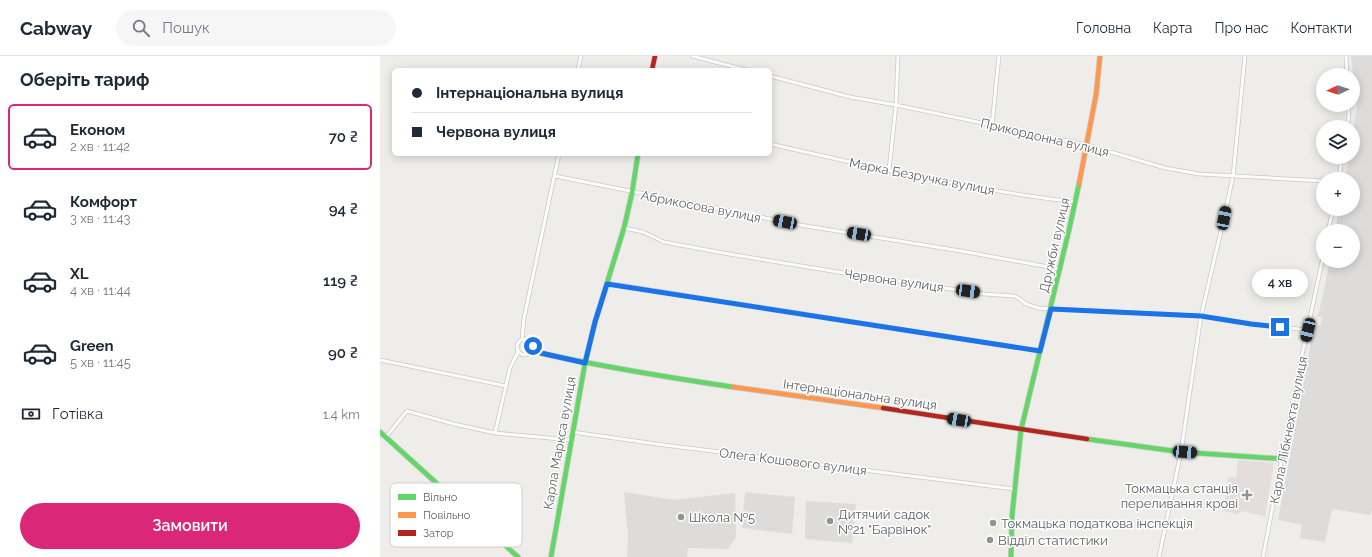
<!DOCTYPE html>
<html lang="uk">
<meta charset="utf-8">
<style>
:root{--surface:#fff;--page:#f6f6f7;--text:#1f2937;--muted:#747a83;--line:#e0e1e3;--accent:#db2777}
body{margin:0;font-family:Raleway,sans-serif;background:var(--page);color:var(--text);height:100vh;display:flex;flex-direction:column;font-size:15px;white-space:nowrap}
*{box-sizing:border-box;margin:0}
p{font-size:13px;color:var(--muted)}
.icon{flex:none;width:22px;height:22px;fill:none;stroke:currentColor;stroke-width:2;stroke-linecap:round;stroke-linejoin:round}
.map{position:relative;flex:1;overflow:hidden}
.side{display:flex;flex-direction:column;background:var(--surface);width:380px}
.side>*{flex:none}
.hud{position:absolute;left:12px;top:12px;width:380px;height:88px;border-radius:6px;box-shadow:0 2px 10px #0003;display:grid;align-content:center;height:88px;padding:0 20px;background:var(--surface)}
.needle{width:26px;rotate:266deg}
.tools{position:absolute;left:936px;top:12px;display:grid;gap:8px}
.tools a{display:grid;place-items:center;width:44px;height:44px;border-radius:50%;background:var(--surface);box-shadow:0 2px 10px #0003;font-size:20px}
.end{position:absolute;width:18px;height:18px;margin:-9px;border:5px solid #1a73e8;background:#fff;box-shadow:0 0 0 2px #fff}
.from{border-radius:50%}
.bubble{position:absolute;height:28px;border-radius:14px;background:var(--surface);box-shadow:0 2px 10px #0003;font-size:13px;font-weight:600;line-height:28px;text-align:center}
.car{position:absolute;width:12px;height:24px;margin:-12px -6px;border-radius:5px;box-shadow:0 0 3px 1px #0007;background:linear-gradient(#222 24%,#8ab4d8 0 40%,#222 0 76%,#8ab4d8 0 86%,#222 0)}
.hud b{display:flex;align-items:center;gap:14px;height:38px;font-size:15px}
.hud b+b{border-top:1px solid var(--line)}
.hud i{width:10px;height:10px;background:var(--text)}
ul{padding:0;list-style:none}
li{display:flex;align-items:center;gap:12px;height:66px;margin:0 8px 6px;padding:0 12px;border:2px solid transparent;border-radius:6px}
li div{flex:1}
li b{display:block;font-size:15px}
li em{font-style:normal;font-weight:600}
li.on{border-color:var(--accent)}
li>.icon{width:36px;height:36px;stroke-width:1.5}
h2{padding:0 20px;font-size:18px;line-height:48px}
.pay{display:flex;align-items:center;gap:10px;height:44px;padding:0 20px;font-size:15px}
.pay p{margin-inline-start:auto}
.action{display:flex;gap:8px;margin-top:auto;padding:8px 20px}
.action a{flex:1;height:46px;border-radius:24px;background:var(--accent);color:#fff;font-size:16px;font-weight:600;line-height:46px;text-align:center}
header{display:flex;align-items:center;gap:24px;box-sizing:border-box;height:56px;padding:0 20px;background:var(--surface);border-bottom:1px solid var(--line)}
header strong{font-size:19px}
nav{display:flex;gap:22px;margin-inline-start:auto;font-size:14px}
.search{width:280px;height:36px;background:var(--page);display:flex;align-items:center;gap:10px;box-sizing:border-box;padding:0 14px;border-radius:22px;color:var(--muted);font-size:15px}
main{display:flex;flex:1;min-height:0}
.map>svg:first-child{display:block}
.industrial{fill:#dedcda}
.education{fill:#dedcd8}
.medical{fill:#e5dddb}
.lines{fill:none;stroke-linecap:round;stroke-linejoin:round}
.street-casing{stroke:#c9c9c9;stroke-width:4.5}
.fast-casing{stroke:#cbcbca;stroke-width:6}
.slow-casing{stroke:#cbcbca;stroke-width:6}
.jam-casing{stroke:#cbcbca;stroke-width:6}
.street{stroke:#fcfcfc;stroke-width:3}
.fast{stroke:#63d668;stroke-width:4.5}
.slow{stroke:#ff974d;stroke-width:4.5}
.jam{stroke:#b3261e;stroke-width:4.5}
.route{stroke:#1a73e8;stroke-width:5}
.poi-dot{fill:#919394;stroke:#fff;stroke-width:1.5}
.labels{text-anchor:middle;stroke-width:3;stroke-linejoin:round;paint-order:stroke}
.street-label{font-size:13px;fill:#5f6266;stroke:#fff}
.poi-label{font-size:13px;fill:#5f6266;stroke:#fff;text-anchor:start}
.key{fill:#fff;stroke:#cfd0d1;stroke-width:1}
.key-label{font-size:11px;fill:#5f6266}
</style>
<header>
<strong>Cabway</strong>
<div class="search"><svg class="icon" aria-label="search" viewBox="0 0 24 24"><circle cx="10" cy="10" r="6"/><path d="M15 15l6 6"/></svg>Пошук</div>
<nav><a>Головна</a><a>Карта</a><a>Про нас</a><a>Контакти</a></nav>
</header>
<main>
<section class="side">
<h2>Оберіть тариф</h2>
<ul>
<li class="on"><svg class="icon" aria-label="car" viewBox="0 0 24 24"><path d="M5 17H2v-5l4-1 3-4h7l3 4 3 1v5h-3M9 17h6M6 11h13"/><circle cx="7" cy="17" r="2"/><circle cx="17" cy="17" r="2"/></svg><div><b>Економ</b><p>2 хв · 11:42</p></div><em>70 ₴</em></li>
<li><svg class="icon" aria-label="car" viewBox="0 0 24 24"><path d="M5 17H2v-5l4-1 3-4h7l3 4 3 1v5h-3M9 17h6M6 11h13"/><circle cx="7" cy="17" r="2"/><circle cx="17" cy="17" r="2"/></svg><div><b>Комфорт</b><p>3 хв · 11:43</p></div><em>94 ₴</em></li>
<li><svg class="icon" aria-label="car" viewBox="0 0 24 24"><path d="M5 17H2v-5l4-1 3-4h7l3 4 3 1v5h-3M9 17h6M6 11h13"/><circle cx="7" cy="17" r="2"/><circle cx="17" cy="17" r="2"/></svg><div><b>XL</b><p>4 хв · 11:44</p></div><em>119 ₴</em></li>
<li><svg class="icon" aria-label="car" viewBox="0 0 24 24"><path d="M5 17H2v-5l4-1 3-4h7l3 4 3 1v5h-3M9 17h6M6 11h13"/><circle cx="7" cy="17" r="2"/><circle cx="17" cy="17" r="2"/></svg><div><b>Green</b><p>5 хв · 11:45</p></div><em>90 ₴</em></li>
</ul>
<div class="pay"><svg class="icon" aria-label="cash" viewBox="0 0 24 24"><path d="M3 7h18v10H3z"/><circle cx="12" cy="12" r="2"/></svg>Готівка<p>1.4 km</p></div>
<div class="action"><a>Замовити</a></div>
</section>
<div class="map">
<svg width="992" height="501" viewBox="0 0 992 501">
<rect width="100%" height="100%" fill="#eeede9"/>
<path class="industrial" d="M971,0H992V454L990,459L952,453L945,486L920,482L922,469L898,464L934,270L941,269L942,261H938L950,205H973V175H955L959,153H973V123H965L969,101H973V75L977,52Z
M365,436L415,441L412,478L362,472Z"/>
<path class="education" d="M244,436L294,444L355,437L356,481L348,493L308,492L307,501H247L248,479Z
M426,445L476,448L472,487L425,483Z"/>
<path class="medical" d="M858,404L894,407L885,460L861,455L857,458L843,455L848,421L856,422Z"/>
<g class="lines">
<g class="street-casing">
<path id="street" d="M312,0L366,14
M966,0L967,19
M198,14L201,0
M390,20L470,41L516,49L707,89L785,112L819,118L943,125
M612,69L619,0
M967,71L969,59L968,49
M390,88C491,111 592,134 695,146
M509,114L516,49L518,0
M175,120L420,169L581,195L680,213
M959,123L962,101
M244,172L263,176L284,186L343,197L464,217L604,238L634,240L640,243L646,248L658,252L821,260L871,268L928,274
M948,175L953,153
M227,227L660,295
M137 291a8 8 0 1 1 16 0a8 8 0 1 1-16 0Z
M142,283L144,262L179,98
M0,304L126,330
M192,376L284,389L634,433
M115,377L130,312L138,296
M6,381L27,355L74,368L115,377L191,384
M779,501L801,396L821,260L844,162L853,120L865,0
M883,501L918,318L943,201"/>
</g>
<g class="fast-casing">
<path id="fast" d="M151,295C218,310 285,321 353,331
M0,376L138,501
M707,383L801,396L903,403
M171,501L205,307L215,266L244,172L252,137L258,98
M631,501L632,460L641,374L689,174L699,128"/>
</g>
<g class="slow-casing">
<path id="slow" d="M699,128L716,39L720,0
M353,331L503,352"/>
</g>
<g class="jam-casing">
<path id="jam" d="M272,14L275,0
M503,352L707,383"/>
</g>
<use href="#street" class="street"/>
<use href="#fast" class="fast"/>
<use href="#slow" class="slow"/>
<use href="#jam" class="jam"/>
</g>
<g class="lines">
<path class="route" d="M153,290L152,295L205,307L215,266L227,228L660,295L671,253L821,260L871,268L900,271"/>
</g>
<g class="poi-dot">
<path d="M865 433h4v4h4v4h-4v4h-4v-4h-4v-4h4z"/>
<circle cx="301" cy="461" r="4"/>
<circle cx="450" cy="465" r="4"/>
<circle cx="613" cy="467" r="4"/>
<circle cx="610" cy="484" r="4"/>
</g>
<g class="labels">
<g class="street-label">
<text transform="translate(665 81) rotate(13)" y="5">Прикордонна вулиця</text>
<text transform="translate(542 120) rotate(11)" y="5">Марка Безручка вулиця</text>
<text transform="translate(321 150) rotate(11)" y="5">Абрикосова вулиця</text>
<text transform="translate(674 189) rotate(-77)" y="5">Дружби вулиця</text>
<text transform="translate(514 224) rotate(8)" y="5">Червона вулиця</text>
<text transform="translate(480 338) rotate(8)" y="5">Інтернаціональна вулиця</text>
<text transform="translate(908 374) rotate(-79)" y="5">Карла Лібкнехта вулиця</text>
<text transform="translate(179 387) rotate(-80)" y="5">Карла Маркса вулиця</text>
<text transform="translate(413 405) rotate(7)" y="5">Олега Кошового вулиця</text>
</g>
<g class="poi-label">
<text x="858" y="437" text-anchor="end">Токмацька станція<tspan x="858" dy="15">переливання крові</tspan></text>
<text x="458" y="463">Дитячий садок<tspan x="458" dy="15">№21 "Барвінок"</tspan></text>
<text x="309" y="466">Школа №5</text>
<text x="621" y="472">Токмацька податкова інспекція</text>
<text x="618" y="489">Відділ статистики</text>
</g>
</g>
<rect x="10" y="427" width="132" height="64" rx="6" class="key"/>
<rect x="18" y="438" width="18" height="6" fill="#63d668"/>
<rect x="18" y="456" width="18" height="6" fill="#ff974d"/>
<rect x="18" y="474" width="18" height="6" fill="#b3261e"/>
<g class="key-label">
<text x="43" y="445">Вільно</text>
<text x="43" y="463">Повільно</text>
<text x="43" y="481">Затор</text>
</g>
</svg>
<div class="tools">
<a><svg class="needle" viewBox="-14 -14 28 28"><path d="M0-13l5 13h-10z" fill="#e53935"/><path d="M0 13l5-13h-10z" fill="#747a83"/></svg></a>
<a><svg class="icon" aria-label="layers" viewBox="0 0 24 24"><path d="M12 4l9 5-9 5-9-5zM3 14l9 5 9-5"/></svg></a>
<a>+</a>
<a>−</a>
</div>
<i class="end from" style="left:153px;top:290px"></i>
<i class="end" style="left:900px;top:271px"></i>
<div class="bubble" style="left:872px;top:213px;width:56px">4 хв</div>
<i class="car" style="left:844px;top:162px;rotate:11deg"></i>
<i class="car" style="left:405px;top:166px;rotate:281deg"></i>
<i class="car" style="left:479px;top:178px;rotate:279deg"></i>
<i class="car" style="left:588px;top:235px;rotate:98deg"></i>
<i class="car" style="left:928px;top:274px;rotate:193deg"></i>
<i class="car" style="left:579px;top:364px;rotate:280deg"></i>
<i class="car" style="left:805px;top:396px;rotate:94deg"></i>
<div class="hud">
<b><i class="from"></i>Інтернаціональна вулиця</b>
<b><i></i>Червона вулиця</b>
</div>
</div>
</main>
